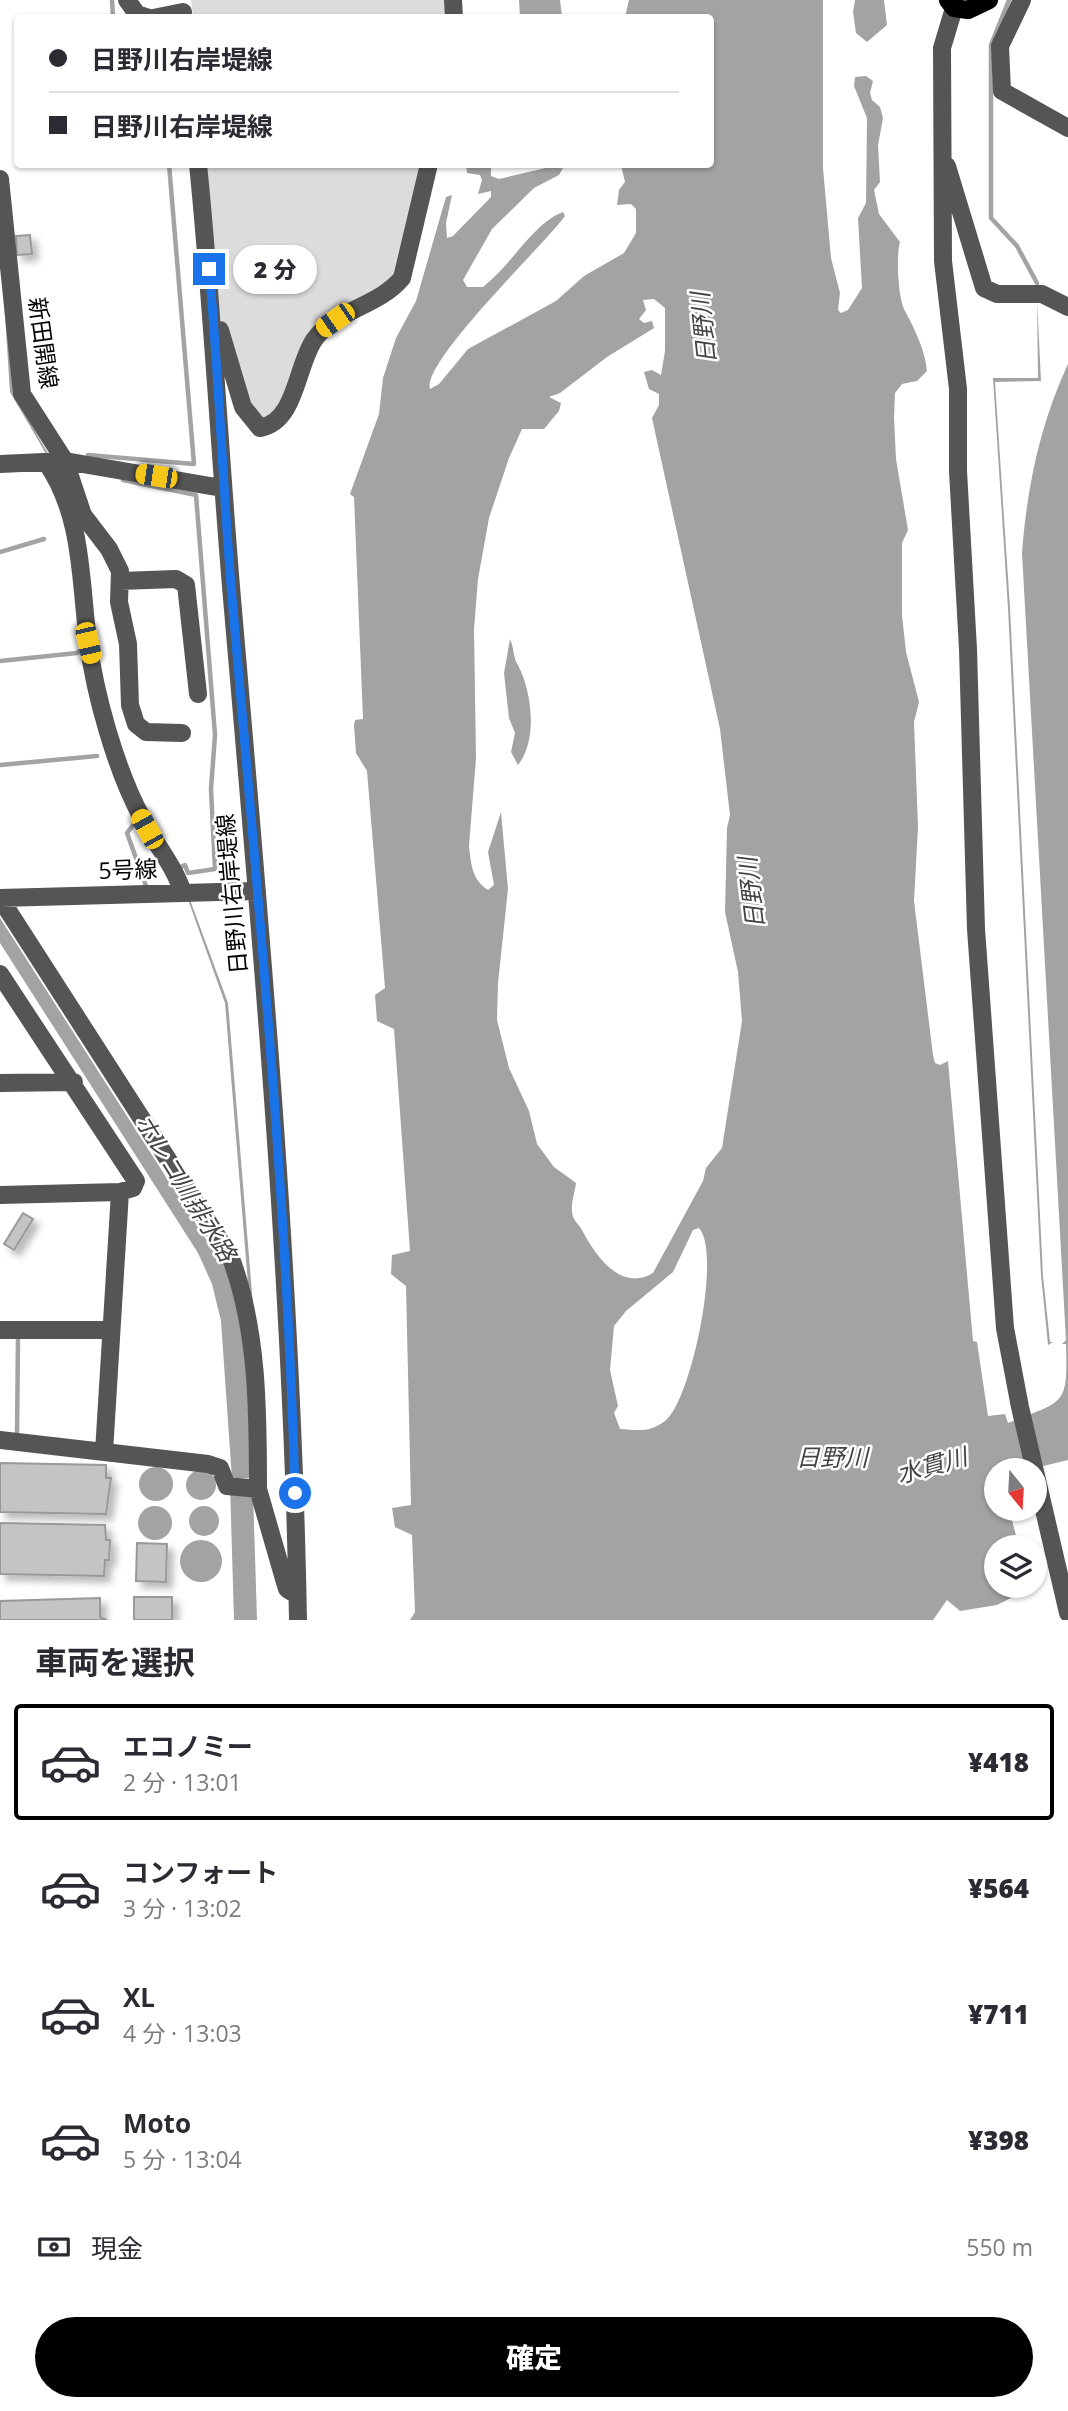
<!DOCTYPE html>
<html lang="ja">
<meta charset="utf-8">
<style>
:root{--surface:#fff;--page:#f7f7f7;--text:#2b2b33;--muted:#7c7c81;--line:#e1e1e2;--accent:#000}
body{margin:0;font-family:"Open Sans","Noto Sans JP",sans-serif;background:var(--page);color:var(--text);height:100vh;display:flex;flex-direction:column;font-size:26px;white-space:nowrap}
*{box-sizing:border-box;margin:0}
p{font-size:23px;color:var(--muted)}
.icon{flex:none;width:38px;height:38px;fill:none;stroke:currentColor;stroke-width:2;stroke-linecap:round;stroke-linejoin:round}
.map{position:relative;height:1620px;overflow:hidden}
.side{display:flex;flex-direction:column;background:var(--surface);flex:1}
.side>*{flex:none}
.guide{position:absolute;left:14px;top:14px;width:700px;height:154px;border-radius:7px;box-shadow:0 2px 5px #0004;display:grid;align-content:center;height:154px;padding:0 35px;background:var(--surface)}
.needle{width:46px;rotate:162deg}
.controls{position:absolute;left:984px;top:1458px;display:grid;gap:14px}
.controls a{display:grid;place-items:center;width:63px;height:63px;border-radius:50%;background:var(--surface);box-shadow:0 2px 5px #0004;font-size:35px}
.end{position:absolute;width:32px;height:32px;margin:-16px;border:9px solid #1a73e8;background:#fff;box-shadow:0 0 0 4px #fff}
.from{border-radius:50%}
.bubble{position:absolute;height:49px;border-radius:24px;background:var(--surface);box-shadow:0 2px 5px #0004;font-size:23px;font-weight:800;line-height:49px;text-align:center}
.car{position:absolute;width:21px;height:42px;margin:-21px -10px;border-radius:9px;box-shadow:0 0 5px 2px #0007;background:linear-gradient(#f5c518 24%,#345 0 40%,#f5c518 0 76%,#345 0 86%,#f5c518 0)}
.guide b{display:flex;align-items:center;gap:24px;height:66px;font-size:26px}
.guide b+b{border-top:2px solid var(--line)}
.guide i{width:18px;height:18px;background:var(--text)}
ul{padding:0;list-style:none}
li{display:flex;align-items:center;gap:21px;height:116px;margin:0 14px 10px;padding:0 21px;border:4px solid transparent;border-radius:7px}
li div{flex:1}
li b{display:block;font-size:26px}
li em{font-style:normal;font-weight:800}
li.active{border-color:var(--accent)}
li>.icon{width:63px;height:63px;stroke-width:1.5}
h2{padding:0 35px;font-size:32px;line-height:84px}
.pay{display:flex;align-items:center;gap:18px;height:77px;padding:0 35px;font-size:26px}
.pay p{margin-inline-start:auto}
.action{display:flex;gap:14px;margin-top:auto;padding:14px 35px}
.action a{flex:1;height:80px;border-radius:42px;background:var(--accent);color:#fff;font-size:28px;font-weight:800;line-height:80px;text-align:center}
.map>svg:first-child{display:block}
.green{fill:#dcdcdc}
.water{fill:#a3a3a3;fill-rule:evenodd}
.lines{fill:none;stroke-linecap:round;stroke-linejoin:round}
.stream{stroke:#a3a3a3;stroke-width:4.5}
.building{fill:#c4c4c4;stroke:#999;stroke-width:2;filter:url(#shadow)}
.major-casing{stroke:#dbdbdb;stroke-width:19}
.minor{stroke:#555;stroke-width:18}
.major{stroke:#000;stroke-width:18}
.route{stroke:#1a73e8;stroke-width:9}
.labels{text-anchor:middle;stroke-width:5;stroke-linejoin:round;paint-order:stroke}
.street-label{font-size:23px;fill:#000;stroke:#fff}
.water-label{font-size:24px;font-style:italic;fill:#444;stroke:#fff}
</style>
<div class="map">
<svg width="1068" height="1620" viewBox="0 0 1068 1620">
<defs>
<filter id="shadow"><feDropShadow dx="6" dy="6" stdDeviation="3.5" flood-color="#0004"/></filter>
</defs>
<rect width="100%" height="100%" fill="#fff"/>
<path class="green" d="M191,0H447L448,17H193Z
M207,165H425L398,276L331,317L282,409L264,423L249,408L229,333L219,316Z"/>
<path class="water" d="M519,0H560L562,16L520,17Z
M629,0H823V168L831,258L840,293L838,310L841,313L848,310L862,288L858,218L866,203L867,118L854,86L855,77L866,76L873,81L870,93L872,100L880,107L883,118L878,145L880,182L874,190L879,214L900,242C896,255 898,296 904,309C914,328 925,349 927,371L917,381L902,384L895,393L894,418L896,459L908,530L902,543V615L906,652L919,702L914,722L918,827L914,901L933,1055L935,1063L940,1065L948,1061L973,1341L977,1342L988,1416L1005,1414L1008,1423C1064,1400 1068,1408 1066,1344H1062L1066,1340L1022,553C1027,487 1040,424 1068,364V1460L1027,1470H996V1508L1009,1509L1019,1547H996V1586H1021L1019,1594L997,1605L960,1611L947,1600L933,1620H410L415,1612L412,1535L395,1527L392,1508L411,1505L406,1286L391,1274L392,1255L410,1251L394,1029L377,1021L375,995L385,988L367,771L356,753L354,725L355,720L363,719L354,497L350,494L379,414L383,378L396,338L416,301L446,197L452,195L446,223L447,238L453,236L491,197V191L478,194L482,180L480,175L467,173L466,165H491V176L499,179L554,166L563,168L559,175L534,188L492,229L463,280L467,287H483C511,266 533,223 563,212L565,216C545,244 422,361 430,389L439,384L468,349L556,301L584,276L624,253L636,233V209L631,204L617,205L619,190L625,182L621,165L710,164V18L625,17ZM654,299L665,308V351L661,375L652,370L644,372L649,389L659,394V405L652,418L720,729L730,815L727,828L725,912L738,972L742,1021L722,1148L706,1168L703,1181L653,1273C620,1293 594,1253 582,1230C578,1223 572,1220 572,1211C571,1202 575,1192 576,1183L554,1167L537,1144L529,1111L509,1068L497,1020L498,983L508,889L501,812L488,852L494,885L488,890C472,880 471,864 469,846L476,758L474,629L478,579L489,518L509,458L522,429H544L559,411L561,403L549,397L560,393L607,357L654,328L652,321L644,323L639,319L646,310L643,300ZM699,1228C722,1253 691,1402 665,1421C649,1433 638,1430 620,1429L614,1413L618,1406L610,1370L614,1326L626,1311L673,1272L693,1230Z
M855,0H884L887,25L867,42L856,33L853,12Z
M0,240L13,394L68,487L79,519L94,640L113,728L146,816L178,867L228,1003L253,1305L250,1308L225,1003L177,869L143,816L116,747L91,640L80,543L66,488L10,392Z
M1037,299L1041,381L995,382L1010,608L1043,1276L1050,1342H1053L1048,1345L1041,1275L1008,608L993,378H1038Z
M510,639C514,647 513,658 518,665C532,692 538,740 518,765L511,752L515,733L509,718L504,673Z
M0,918L209,1244L228,1267L239,1290L251,1430L250,1478L232,1479L221,1321L212,1284L198,1253L0,943Z
M139 1484a17 17 0 1 1 34 0a17 17 0 1 1-34 0Z
M186 1485a15 15 0 1 1 30 0a15 15 0 1 1-30 0Z
M230,1484L253,1492L257,1620H234Z
M138 1523a17 17 0 1 1 34 0a17 17 0 1 1-34 0Z
M189 1521a15 15 0 1 1 30 0a15 15 0 1 1-30 0Z
M180 1561a21 21 0 1 1 42 0a21 21 0 1 1-42 0Z"/>
<g class="lines">
<path class="stream" d="M112,0L113,18
M1009,0L991,45V218L1017,246L1037,283
M88,455L194,464L169,164
M123,480L196,495L215,735L211,789L215,869L188,873L185,865L181,867
M0,552L44,539
M0,661L77,653L85,647
M0,765L97,756
M134,824L127,833L146,886
M17,1436L18,1338"/>
</g>
<path class="building" d="M30,235L32,254L17,255L16,236Z
M23,1213L33,1219L14,1250L4,1244Z
M0,1463L106,1465V1478H111L106,1514L0,1512Z
M0,1523L105,1525L106,1540H110L109,1560H105L104,1576L0,1574Z
M137,1543L167,1544L166,1582L136,1581Z
M134,1597H172V1620H134Z
M100,1598V1617L107,1620H0V1601Z"/>
<g class="lines">
<g class="major-casing">
<path id="major" d="M948,0L954,8L968,10L989,0"/>
</g>
<path class="minor" d="M127,0L137,14L149,18
M453,0L454,18
M1022,0L1000,46L1002,91L1068,128
M954,8L942,48L943,261L958,389V471L968,649L976,929L1005,1328L1020,1407L1068,1613
M153,18L183,12
M198,164C213,313 220,462 233,610C262,946 292,1283 298,1620
M947,166L984,288L997,294H1042L1068,307
M0,179L22,394L65,461L83,515L109,549L120,571L119,602L128,644L130,705L136,724L146,732L182,733
M220,330L243,407L260,428C296,422 296,367 314,340C336,309 378,307 402,278L429,164
M46,462C83,515 80,580 88,641C95,695 116,770 142,818C155,844 174,865 183,893
M0,464L65,461L222,488
M120,581L176,579L186,585L198,694
M0,898L230,1256C258,1328 258,1412 258,1489
M0,898L257,891
M0,974L136,1181L133,1188L120,1192L0,1195
M0,1083L74,1082
M0,1330H110
M0,1440L208,1464L220,1468L227,1486L258,1489L284,1579L287,1589L297,1595
M104,1452L120,1192"/>
<use href="#major" class="major"/>
</g>
<g class="lines">
<path class="route" d="M209,269C220,386 223,503 234,620C259,910 287,1201 295,1493"/>
</g>
<g class="labels">
<g class="street-label">
<text transform="translate(43 343) rotate(82)" y="8">新田開線</text>
<text transform="translate(128 870) rotate(-2)" y="8">5号線</text>
<text transform="translate(232 894) rotate(-95)" y="8">日野川右岸堤線</text>
</g>
<g class="water-label">
<text transform="translate(704 328) rotate(-96)" y="8">日野川</text>
<text transform="translate(752 893) rotate(-97)" y="8">日野川</text>
<text transform="translate(185 1188) rotate(58)" y="8">ホレコ川排水路</text>
<text x="832" y="1466">日野川</text>
<text transform="translate(932 1466) rotate(-16)" y="8">水貫川</text>
</g>
</g>
</svg>
<div class="controls">
<a><svg class="needle" viewBox="-14 -14 28 28"><path d="M0-13l5 13h-10z" fill="#e53935"/><path d="M0 13l5-13h-10z" fill="#7c7c81"/></svg></a>
<a><svg class="icon" aria-label="layers" viewBox="0 0 24 24"><path d="M12 4l9 5-9 5-9-5zM3 14l9 5 9-5"/></svg></a>
</div>
<i class="end from" style="left:295px;top:1493px"></i>
<i class="end" style="left:209px;top:269px"></i>
<div class="bubble" style="left:233px;top:245px;width:84px">2 分</div>
<i class="car" style="left:335px;top:320px;rotate:235deg"></i>
<i class="car" style="left:156px;top:476px;rotate:279deg"></i>
<i class="car" style="left:88px;top:643px;rotate:167deg"></i>
<i class="car" style="left:147px;top:829px;rotate:331deg"></i>
<div class="guide">
<b><i class="from"></i>日野川右岸堤線</b>
<b><i></i>日野川右岸堤線</b>
</div>
</div>
<section class="side">
<h2>車両を選択</h2>
<ul>
<li class="active"><svg class="icon" aria-label="car" viewBox="0 0 24 24"><path d="M5 17H2v-5l4-1 3-4h7l3 4 3 1v5h-3M9 17h6M6 11h13"/><circle cx="7" cy="17" r="2"/><circle cx="17" cy="17" r="2"/></svg><div><b>エコノミー</b><p>2 分 · 13:01</p></div><em>¥418</em></li>
<li><svg class="icon" aria-label="car" viewBox="0 0 24 24"><path d="M5 17H2v-5l4-1 3-4h7l3 4 3 1v5h-3M9 17h6M6 11h13"/><circle cx="7" cy="17" r="2"/><circle cx="17" cy="17" r="2"/></svg><div><b>コンフォート</b><p>3 分 · 13:02</p></div><em>¥564</em></li>
<li><svg class="icon" aria-label="car" viewBox="0 0 24 24"><path d="M5 17H2v-5l4-1 3-4h7l3 4 3 1v5h-3M9 17h6M6 11h13"/><circle cx="7" cy="17" r="2"/><circle cx="17" cy="17" r="2"/></svg><div><b>XL</b><p>4 分 · 13:03</p></div><em>¥711</em></li>
<li><svg class="icon" aria-label="car" viewBox="0 0 24 24"><path d="M5 17H2v-5l4-1 3-4h7l3 4 3 1v5h-3M9 17h6M6 11h13"/><circle cx="7" cy="17" r="2"/><circle cx="17" cy="17" r="2"/></svg><div><b>Moto</b><p>5 分 · 13:04</p></div><em>¥398</em></li>
</ul>
<div class="pay"><svg class="icon" aria-label="cash" viewBox="0 0 24 24"><path d="M3 7h18v10H3z"/><circle cx="12" cy="12" r="2"/></svg>現金<p>550 m</p></div>
<div class="action"><a>確定</a></div>
</section>
